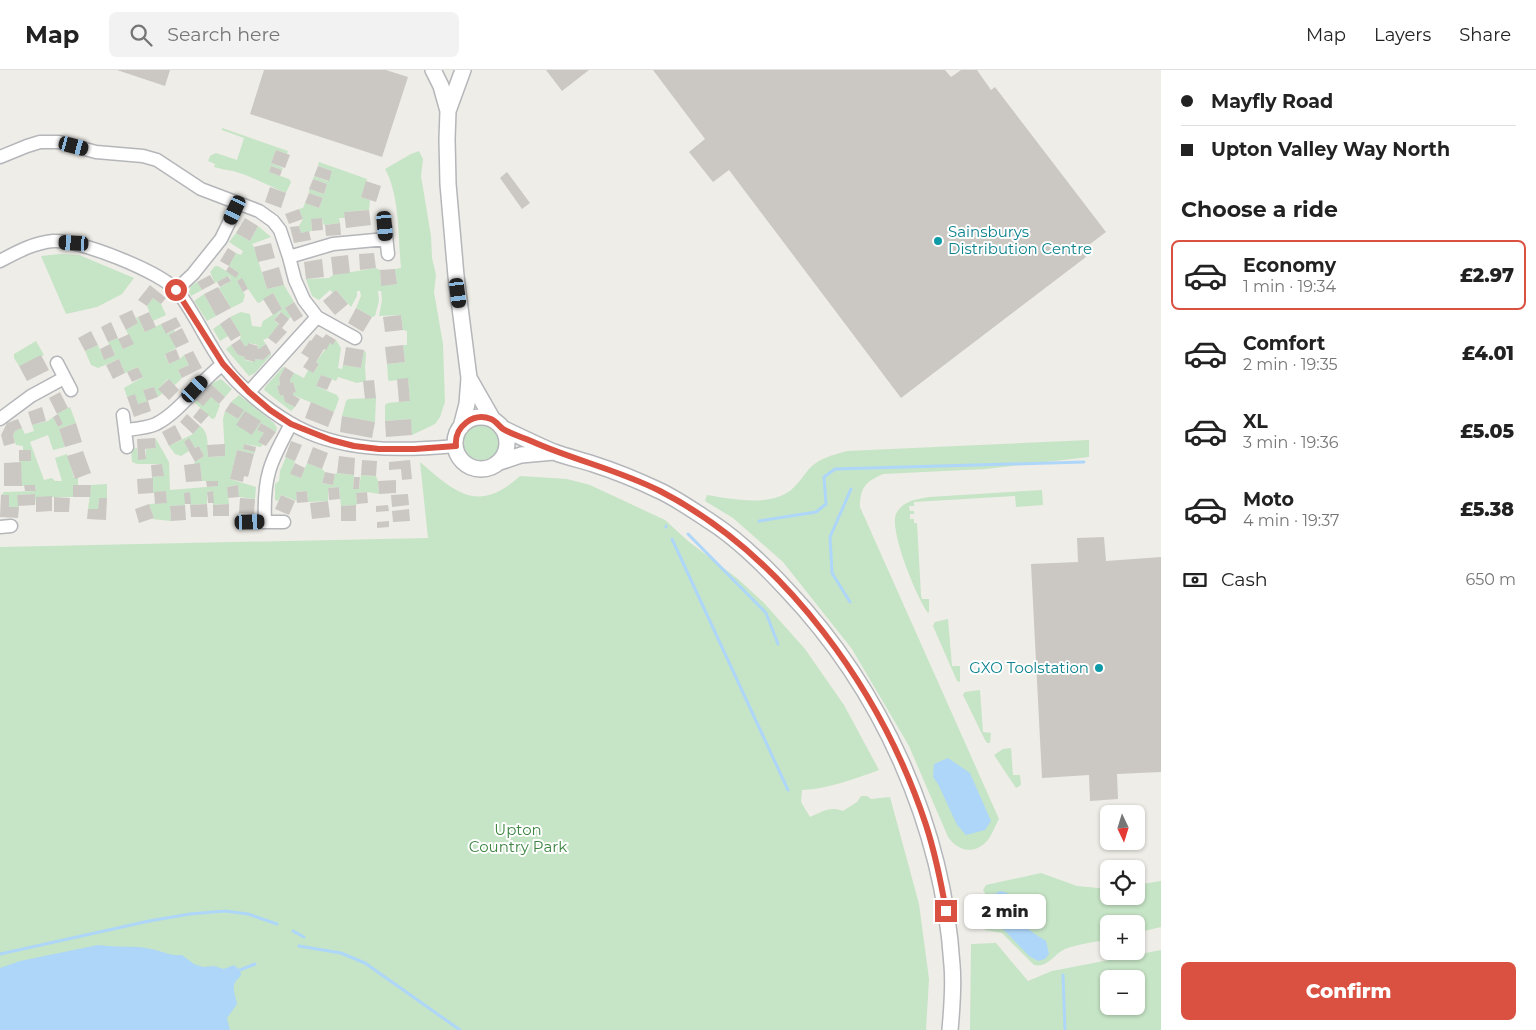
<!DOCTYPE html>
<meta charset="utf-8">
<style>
:root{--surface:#fff;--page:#f2f2f2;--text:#222;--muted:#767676;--line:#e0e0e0;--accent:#da5141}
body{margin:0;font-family:Montserrat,sans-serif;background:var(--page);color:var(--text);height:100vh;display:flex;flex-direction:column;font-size:19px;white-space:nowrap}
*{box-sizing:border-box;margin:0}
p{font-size:16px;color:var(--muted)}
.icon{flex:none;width:28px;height:28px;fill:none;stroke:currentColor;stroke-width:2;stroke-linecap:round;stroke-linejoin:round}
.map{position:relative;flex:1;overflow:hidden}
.panel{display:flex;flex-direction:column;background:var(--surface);width:375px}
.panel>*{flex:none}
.banner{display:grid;align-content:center;height:110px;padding:0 20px;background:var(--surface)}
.needle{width:32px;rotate:176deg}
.controls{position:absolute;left:1100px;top:735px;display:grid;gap:10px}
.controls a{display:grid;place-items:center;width:45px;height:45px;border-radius:8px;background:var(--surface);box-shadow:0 1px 4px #0004;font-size:25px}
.end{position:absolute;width:22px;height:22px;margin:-11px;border:6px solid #da5141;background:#fff;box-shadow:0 0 0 2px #fff}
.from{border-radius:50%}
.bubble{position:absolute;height:35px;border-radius:8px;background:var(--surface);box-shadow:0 1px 4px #0004;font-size:16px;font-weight:800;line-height:35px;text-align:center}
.car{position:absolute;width:15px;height:30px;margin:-15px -8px;border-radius:6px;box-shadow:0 0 4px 1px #0007;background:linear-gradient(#222 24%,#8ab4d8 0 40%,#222 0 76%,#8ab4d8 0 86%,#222 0)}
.banner b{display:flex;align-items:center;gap:18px;height:48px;font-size:19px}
.banner b+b{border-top:1px solid var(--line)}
.banner i{width:12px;height:12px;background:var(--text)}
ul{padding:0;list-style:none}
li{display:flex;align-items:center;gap:15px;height:70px;margin:0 10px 8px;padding:0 10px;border:2px solid transparent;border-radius:8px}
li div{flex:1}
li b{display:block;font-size:19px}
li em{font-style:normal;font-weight:800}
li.active{border-color:var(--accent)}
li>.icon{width:45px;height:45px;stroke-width:1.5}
h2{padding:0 20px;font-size:22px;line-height:60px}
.pay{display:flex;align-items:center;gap:12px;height:55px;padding:0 20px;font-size:19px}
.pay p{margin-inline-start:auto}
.button{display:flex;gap:10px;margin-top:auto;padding:10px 20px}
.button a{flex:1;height:58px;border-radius:8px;background:var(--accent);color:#fff;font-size:20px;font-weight:800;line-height:58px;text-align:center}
header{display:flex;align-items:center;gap:30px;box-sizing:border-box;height:70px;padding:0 25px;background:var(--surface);border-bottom:1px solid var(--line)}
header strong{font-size:24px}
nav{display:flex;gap:28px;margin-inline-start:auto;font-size:18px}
.search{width:350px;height:45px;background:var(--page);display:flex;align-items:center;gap:12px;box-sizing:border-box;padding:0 18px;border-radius:8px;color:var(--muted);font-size:19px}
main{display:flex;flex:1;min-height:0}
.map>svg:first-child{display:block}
.green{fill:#c6e4c6;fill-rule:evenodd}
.water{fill:#aed6f8}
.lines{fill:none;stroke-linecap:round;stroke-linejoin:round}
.stream{stroke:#aed6f8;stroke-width:3}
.building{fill:#cbc8c4}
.minor-casing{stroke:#b4b6ba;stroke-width:15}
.tertiary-casing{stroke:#b4b6ba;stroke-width:18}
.minor{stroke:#fff;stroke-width:12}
.tertiary{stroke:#fff;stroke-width:15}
.route{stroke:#da5141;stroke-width:6}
.culture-dot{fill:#0f9aa8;stroke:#fff;stroke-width:2}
.labels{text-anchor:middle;stroke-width:4;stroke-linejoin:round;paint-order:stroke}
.culture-label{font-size:15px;fill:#0d838f;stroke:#fff;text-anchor:start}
.park-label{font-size:15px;fill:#3e8543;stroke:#fff}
</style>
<header>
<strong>Map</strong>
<div class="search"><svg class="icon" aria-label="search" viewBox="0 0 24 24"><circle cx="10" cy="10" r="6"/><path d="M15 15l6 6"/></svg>Search here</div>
<nav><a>Map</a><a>Layers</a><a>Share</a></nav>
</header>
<main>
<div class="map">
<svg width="1161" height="960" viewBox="0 0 1161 960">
<rect width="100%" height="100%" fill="#efede7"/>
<path class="green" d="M222,58L288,81L287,84L276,80L271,93L283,98L282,100L271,96L269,102L289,109L291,112L286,123C268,116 252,106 233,101C227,100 221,99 214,97L215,94L208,91L210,86L216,83L237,90L244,68L222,60Z
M419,81L423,89L421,106L431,166L432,188L436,205L434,222L443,274L445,332L440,347L435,354L412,365L410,349L385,351V335L388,333L410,331L408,309L389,311L388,309L387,294L405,292L403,275H407V261L403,260L401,245L379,246L382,230L381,221H378L379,231L375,246L372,247L356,238L361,226L360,221H357V226L351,237L336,220L333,223L330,220L319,230L312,226L306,209L329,208L333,205L376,198L380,200L381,215L397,214L395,199L401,198C398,167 400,126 385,99L411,84Z
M319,92L367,109L361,127L370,130L369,140L344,142L345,148H339L340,153L325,155L323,154L322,148L311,150L312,161L301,163L299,156L303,149L299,139L303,138L305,133L319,138L323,128L309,123V119L324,124L327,114L313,109L314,106L328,111L332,101L318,96Z
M258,156L271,167L252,174L254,177L267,219L284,215L294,232L285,238L291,247L289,249L280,242L274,250L279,255L268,268L263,270L266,274L259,279L257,278L258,275L248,273L247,276H245L240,269L241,265L230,247L241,242L250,244L252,256L261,257L263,251L282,239L273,223L259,233L257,232L241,209L237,211L245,225L243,232L231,238L219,218L231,211L229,206L215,213L210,202L215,196H218L236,207L239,203L229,196L236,183L241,185L243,181L229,172L236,163L250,171Z
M60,184L79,185L134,208L122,224L97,237L66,244L41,186Z
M197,212L202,220L191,226L189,222L191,216Z
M204,224L216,246L207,251L194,231Z
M153,228L161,234L166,245L153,251L147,236Z
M138,247L145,262L161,254L167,264L174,260L175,262L170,265L176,278L165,285L169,294L180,289L184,285L189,295L178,300L182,308L175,315L168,309L159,318L163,323L158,327L154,317L143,320L148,331L138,334L135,325L127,327L124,318L143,307L138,297L125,303L119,289L98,298L91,295L85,281L98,275L104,289L115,284L108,272L118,268L123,279L133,274L126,260L138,253L136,248Z
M220,254L228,266L220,271L213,259Z
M336,270L341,278L338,298L342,299L343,295L361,298L364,280L366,283L365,297L366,311L357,313L338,307L336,311L321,305L316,316L337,325L339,329L334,342L293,325V323L296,322L293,312L290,313V310L294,303L304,308L308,300L313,303L319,294L316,292L330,273L333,274Z
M36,271L44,285L19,296L14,288V284Z
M231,275L238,285L245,287V290L254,292L255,289L263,290L271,283V285L255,303L249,306L226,279Z
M283,297H285L279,308L280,315L277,316L280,326L283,325L285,332L295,337L291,341L264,320L265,317Z
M221,309L232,319L225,327L211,314Z
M239,325L274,353L277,358L276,362L261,353L257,360L264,363L259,372L263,374L261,377L244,374L243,379L255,382L254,384L237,380L230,409L256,417L255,429L239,427L238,415L227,417L229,434L213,435V421L207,422V434L190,435V422L185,423V435L170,436L171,451L152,449L154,448L149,434L167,433L166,421L153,423L152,407L163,406L162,394H137L132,392L131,379L137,378L138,389H146V379L156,378L155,368L156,369L169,392L170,420L218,416V411H202L200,394H194L195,392L204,386L199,376L195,378L189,369L184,372L189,381L181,386L175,384L169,376L193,364L200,356C210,363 207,376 208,387L225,386L223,349L225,341L238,349L243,341L231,332Z
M211,327L220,335L215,348L212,349L195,333L196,330Z
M376,328L375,352L342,346L346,331L348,329Z
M70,337L76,353L59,359L65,377L53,380L48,365L30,372L44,410L52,408L55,411H62L55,388L67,384L74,408H78V415L73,416V427H36L35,435L34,424L17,425L19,437H9V425H1L4,422L36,421L35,415L22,416L20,392L19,391H31L23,380V376L16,375L13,365L15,361L22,358L25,364L34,361L32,355L48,351L53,347L58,357L63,354L57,344Z
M463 372a18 18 0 1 1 36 0a18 18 0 1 1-36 0Z
M1089,370V387L986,399L883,404C865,412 860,418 860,437L999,749C995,756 991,768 985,773C972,785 957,780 948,767L909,676L852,579L783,492L733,448L705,431L707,425C731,429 770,437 791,420C798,414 803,406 809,399C819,388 833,385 847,381Z
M286,387L295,391L291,404L301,408L307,393L322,399L325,402L322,413L333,415L335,404L337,403L354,405L353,419H359L361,405L376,406L378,411L379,424L367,422L356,423L357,434L356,435L341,436L339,417L328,418V431L308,432L307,421L296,422L297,431L281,425L278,431L275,430V414L279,411L280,401Z
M420,392C456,423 478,444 520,406L567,409L590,415L665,450L688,471L738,509L764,533L805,579L844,635L879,700C854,709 828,719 802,720L801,732L810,747C823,742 829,736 843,741L857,732L861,726H867L871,729L890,727L919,834L929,909L926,960H0V477L428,468Z
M107,414V428H99L98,439H88L91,415Z
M1042,420L1043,435L1016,437L1015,426L914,432V436H909L910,441H914V444H910V449H914V453H917L921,525L922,529H929V542L928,543C917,528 889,461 896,444C902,431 917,429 929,427Z
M948,549L952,596H960V612L957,611L933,556L935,552Z
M980,620L983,662L991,663L990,673H987L985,670L963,625L965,622Z
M1011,678L1013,705H1020L1021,715L1016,718L994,685L1003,679Z
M1041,803L1077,816L1109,819V826H1136V815L1161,811V857L1136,863V854H1109V869C1095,872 1078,874 1065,879C1054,884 1048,898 1034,895L1002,863L985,860C980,844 995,839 983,820L986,815Z
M996,873L1028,911L1052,901L1161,880V960H970L971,874ZM1109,909H1136V936H1109Z"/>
<path class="water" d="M948,688L970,703L991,751L985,760L966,765L957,755L938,714L933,707L934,694Z
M1000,821C1010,822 1019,832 1023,841C1025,846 1024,852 1027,857C1032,863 1040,867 1046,871L1049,884L1045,889L1038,891L1029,886L1004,860L993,855L990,851L994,827V824Z
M98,875C116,878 134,875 151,879C162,881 170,886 182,885L194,894L203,897L214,896L224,899L234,895L240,900L241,906C229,915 235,922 237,934L227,948L230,960H0V898L20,891Z"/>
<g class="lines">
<path class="stream" d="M759,451L816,442L826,434L824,407L835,399L1084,392
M666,456V457
M688,464L766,543L778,574
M672,469L788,720
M850,532L832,503L830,467L851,419
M293,861L304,867
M299,876L341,883L365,893L460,960
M0,884L149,851L190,844L225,841L248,844L277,854
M240,900L255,894
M1063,905L1065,960"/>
</g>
<path class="building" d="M117,0H170L165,16Z
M264,0H386L408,7L382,87L250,44Z
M546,0H589L562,21Z
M653,0H945L951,7L961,0H977L991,20L995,17L1106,162L1081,181L1086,187L901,328L729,100L713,112L689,82L705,69Z
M276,80L290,85L285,98L271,93Z
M271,96L282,100L280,106L269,102Z
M318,96L332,101L329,111L314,106Z
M507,102L530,133L522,139L500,108Z
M313,109L327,114L324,124L309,119Z
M366,111L381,116L376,132L361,127Z
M270,117L286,123L281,138L265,132Z
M309,123L323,128L319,138L305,133Z
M299,139L303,149L289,154L285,144Z
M369,140L371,155L346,158L344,142Z
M245,148L258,156L250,171L236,163Z
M322,148L323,160L312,161L311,149Z
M340,153L341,165L326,166L325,155Z
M299,156L301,163L309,161L311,170L294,173L290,157Z
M271,173L275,188L258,192L254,177Z
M228,178L236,183L229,196L220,191Z
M374,183L376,198L360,200L359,184Z
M348,185L350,203L333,205L331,187Z
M322,189L324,207L306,209L304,192Z
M229,196L239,203L236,208L226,201Z
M279,197L284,215L267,219L262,202Z
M395,199L397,214L381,216L380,200Z
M210,205L215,213L202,220L197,212Z
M228,206L231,211L220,217L217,212Z
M242,208L248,219L243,222L237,211Z
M150,215L166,228L161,234L153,228L147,236L138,230Z
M218,217L231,238L216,246L204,224Z
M336,220L348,234L335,245L323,231Z
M273,223L282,239L273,245L263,229Z
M294,232L303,246L294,252L285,238Z
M356,238L372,247L363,262L348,253Z
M132,240L138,253L126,260L119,246Z
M149,242L156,257L145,262L138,247Z
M281,242L289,249L282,258L287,262L276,274L268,268L279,254L274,250Z
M401,245L403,260L385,262L383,247Z
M176,247L181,256L166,264L161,254Z
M230,247L241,265L231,271L220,254Z
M111,252L118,268L108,272L101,257Z
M182,258L189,272L176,278L169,265Z
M91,261L98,275L85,281L78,268Z
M129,264L134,274L123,279L118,269Z
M316,264L323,268L326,264L336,270L333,275L330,273L326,280L324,279L316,292L319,294L313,303L303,297L309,288L301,283L310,270L311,271Z
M240,269L245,276H247L248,273L258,276L257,278L259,279L266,274L271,283L263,290L255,289V292L244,289L245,287L238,285L231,275Z
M110,274L115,285L104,290L100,279Z
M403,275L405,292L387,294L385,277Z
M346,277L364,280L361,298L343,295Z
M176,279L180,289L169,294L165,284Z
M193,281L202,298L182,308L178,300L189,295L184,285Z
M41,285L49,300L27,311L19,296Z
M119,289L125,303L113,309L106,295Z
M138,297L143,307L132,312L127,302Z
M285,297L294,303L290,310V313L293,312L296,322L293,323V325L300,329L295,337L285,332L283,325L280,326L277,316L280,315L279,308Z
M321,305L332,309L327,320L316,316Z
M408,308L410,331L399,332L397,309Z
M169,309L179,320L169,330L158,319Z
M374,310L376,328L365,329L363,311Z
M211,314L225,327L219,334L211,327L203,336L196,330Z
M154,317L158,327L147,331L143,320Z
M60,322L68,338L57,344L49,328Z
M135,324L138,334L148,331L151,341L134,347L127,327Z
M231,332L244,340L238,349L225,341Z
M311,332L334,342L328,357L305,348Z
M42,337L46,351L32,355L28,342Z
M200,338L209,345L201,354L193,347Z
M245,341L261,351L252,365L236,355Z
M58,344L63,354L58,357L53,347Z
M187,344L200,356L193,364L180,352Z
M342,346L375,352L372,368L340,362Z
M18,349L22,358L15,361L13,365L15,373L4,376L1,365L7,353Z
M411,349L412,365L386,367L385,351Z
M76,353L82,372L65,377L59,359Z
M261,353L276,362L266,376L258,372L264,363L257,360Z
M175,355L182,369L169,376L162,362Z
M155,368L156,378L145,379L146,389L138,390L137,369Z
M189,368L195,378L199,376L204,386L195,392L184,372Z
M291,371L302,375L295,391L285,387Z
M225,374V386L208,387L207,375Z
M244,374L256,377L255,382L243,379Z
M313,377L328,383L322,399L307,393Z
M19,380H31V391H19Z
M237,380L254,384L248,407L244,406L243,412L230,409Z
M83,381L91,403L75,409L67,386Z
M339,386L355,388L354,405L337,403Z
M362,390L377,391L376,406L361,405Z
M410,390L412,409L402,410L401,399L389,400V392Z
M21,392L22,416H4V393Z
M200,393L202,411L186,412L184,395Z
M295,393L305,398L301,408L290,404Z
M162,394L164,406L152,407L151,395Z
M325,402L335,404L333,415L322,413Z
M354,407H360L359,419H353Z
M153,408V423L138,424L137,409Z
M396,410V423L379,424L378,411Z
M206,411H218V416L207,417Z
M24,415H35L36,421H25Z
M73,415H91L90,427H73Z
M238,415L239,427L228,428L227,417Z
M339,417L340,429L329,430L328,418Z
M166,421L167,433L155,434L154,422Z
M213,421L214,433H208L207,422Z
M307,421L308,432L297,433L296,422Z
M190,422L191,434H185L184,423Z
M367,422L368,433L357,434L356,423Z
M35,424V435L18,436L17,425Z
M408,424L409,435L392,437L391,425Z
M1,425H9V437H19L18,448L0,447Z
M281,425L295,431L289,445L275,439Z
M52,426V441L36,442V427Z
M54,427L70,428L69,442H54Z
M99,428H107L106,450L87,449L88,439H98Z
M240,428L255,429L254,444L239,443Z
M328,431L330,447L312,449L310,433Z
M149,434L154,448L139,453L135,439Z
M207,434L208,447H191L190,435Z
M229,434V446H213V435Z
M185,435L186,450L171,451L170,436Z
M356,435V451H341V436Z
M388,435L389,441L376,442V436Z
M409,439L410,451L393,452L392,441Z
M389,451V457L377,458V452Z
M1104,467L1106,491L1161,487V702L1117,704L1118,729L1090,731L1089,705L1042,708L1031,494L1078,492L1077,468Z"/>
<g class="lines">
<g class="minor-casing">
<path id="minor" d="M0,87L27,76L40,72H59L96,82L143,86L157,90L201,119L259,141L273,151L280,160L289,187L295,210L304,230L317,247L355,268
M385,156L388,184
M289,187L333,174L386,169
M0,191C17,182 33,173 53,171C78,169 162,202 178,222C195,244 206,270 222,293C235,314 268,340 290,353C340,383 400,381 456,376
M176,220L193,204L221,169L238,134
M57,293L71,320
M249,322L317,247
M123,345L127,377
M0,349L31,326L64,308
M126,360C135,359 147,358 156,354C181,341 199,312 223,294
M250,452H284
M265,452C263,406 270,393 291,354
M0,457L11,456"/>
</g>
<g class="tertiary-casing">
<path id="tertiary" d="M433,0L441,16L448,41
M469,308L493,350
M455 373a26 26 0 1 1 52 0a26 26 0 1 1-52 0Z
M461,357L467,334L469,308L456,206L448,114L447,69L448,41L463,0
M502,358C519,366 537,375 554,382C567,387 581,390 593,394C615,401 637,410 658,420C676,428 694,441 711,452C739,470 764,495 787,520C882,620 943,756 952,895C954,916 952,938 950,960
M497,393L521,385L554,382"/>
</g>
<use href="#minor" class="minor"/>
<use href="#tertiary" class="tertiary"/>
</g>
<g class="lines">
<path class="route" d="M176,220L223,294L249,322L270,340L291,354L331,370L354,376L379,379H415L456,376C454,357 473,342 491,349C496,351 499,356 503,359C511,364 522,367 531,371C573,390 619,400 660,421C786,486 882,622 926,755C935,783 941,812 946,841"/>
</g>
<g class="culture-dot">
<circle cx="938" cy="171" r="5"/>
<circle cx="1099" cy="598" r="5"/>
</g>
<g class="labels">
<g class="culture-label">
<text x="948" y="167">Sainsburys<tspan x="948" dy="17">Distribution Centre</tspan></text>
<text x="1089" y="603" text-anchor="end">GXO Toolstation</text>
</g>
<g class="park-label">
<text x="518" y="765">Upton<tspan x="518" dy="17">Country Park</tspan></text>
</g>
</g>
</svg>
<div class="controls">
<a><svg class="needle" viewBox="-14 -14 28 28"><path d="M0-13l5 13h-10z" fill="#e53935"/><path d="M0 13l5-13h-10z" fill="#767676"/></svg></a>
<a><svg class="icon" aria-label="locate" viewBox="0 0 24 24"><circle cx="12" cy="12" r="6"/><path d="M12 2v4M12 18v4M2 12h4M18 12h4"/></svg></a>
<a>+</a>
<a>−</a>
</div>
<i class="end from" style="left:176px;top:220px"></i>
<i class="end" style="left:946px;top:841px"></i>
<div class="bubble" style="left:964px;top:824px;width:82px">2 min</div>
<i class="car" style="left:74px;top:76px;rotate:105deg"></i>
<i class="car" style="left:235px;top:140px;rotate:205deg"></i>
<i class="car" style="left:385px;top:156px;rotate:175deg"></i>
<i class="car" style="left:74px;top:173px;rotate:273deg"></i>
<i class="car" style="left:458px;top:223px;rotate:173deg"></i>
<i class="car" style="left:195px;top:319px;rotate:43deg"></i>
<i class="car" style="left:250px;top:452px;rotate:88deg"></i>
</div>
<section class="panel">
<div class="banner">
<b><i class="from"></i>Mayfly Road</b>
<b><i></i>Upton Valley Way North</b>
</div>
<h2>Choose a ride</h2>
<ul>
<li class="active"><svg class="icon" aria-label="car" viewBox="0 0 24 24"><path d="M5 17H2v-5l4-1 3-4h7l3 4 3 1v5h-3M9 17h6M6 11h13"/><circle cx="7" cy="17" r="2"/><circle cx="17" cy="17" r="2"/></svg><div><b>Economy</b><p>1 min · 19:34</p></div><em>£2.97</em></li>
<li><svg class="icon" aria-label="car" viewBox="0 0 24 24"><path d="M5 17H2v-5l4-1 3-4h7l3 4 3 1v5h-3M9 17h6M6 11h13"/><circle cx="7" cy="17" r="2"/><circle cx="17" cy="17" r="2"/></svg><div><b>Comfort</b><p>2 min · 19:35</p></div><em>£4.01</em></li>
<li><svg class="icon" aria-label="car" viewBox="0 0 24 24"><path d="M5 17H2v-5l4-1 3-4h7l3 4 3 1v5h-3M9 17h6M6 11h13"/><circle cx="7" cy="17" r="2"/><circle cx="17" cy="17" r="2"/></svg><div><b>XL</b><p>3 min · 19:36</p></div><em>£5.05</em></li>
<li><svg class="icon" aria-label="car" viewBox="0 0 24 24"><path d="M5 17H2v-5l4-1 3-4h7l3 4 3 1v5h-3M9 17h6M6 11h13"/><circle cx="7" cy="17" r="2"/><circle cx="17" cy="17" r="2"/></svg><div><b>Moto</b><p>4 min · 19:37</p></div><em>£5.38</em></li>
</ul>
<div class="pay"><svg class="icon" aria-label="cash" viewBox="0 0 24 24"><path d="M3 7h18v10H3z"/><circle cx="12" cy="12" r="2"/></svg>Cash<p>650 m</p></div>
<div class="button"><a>Confirm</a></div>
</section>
</main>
